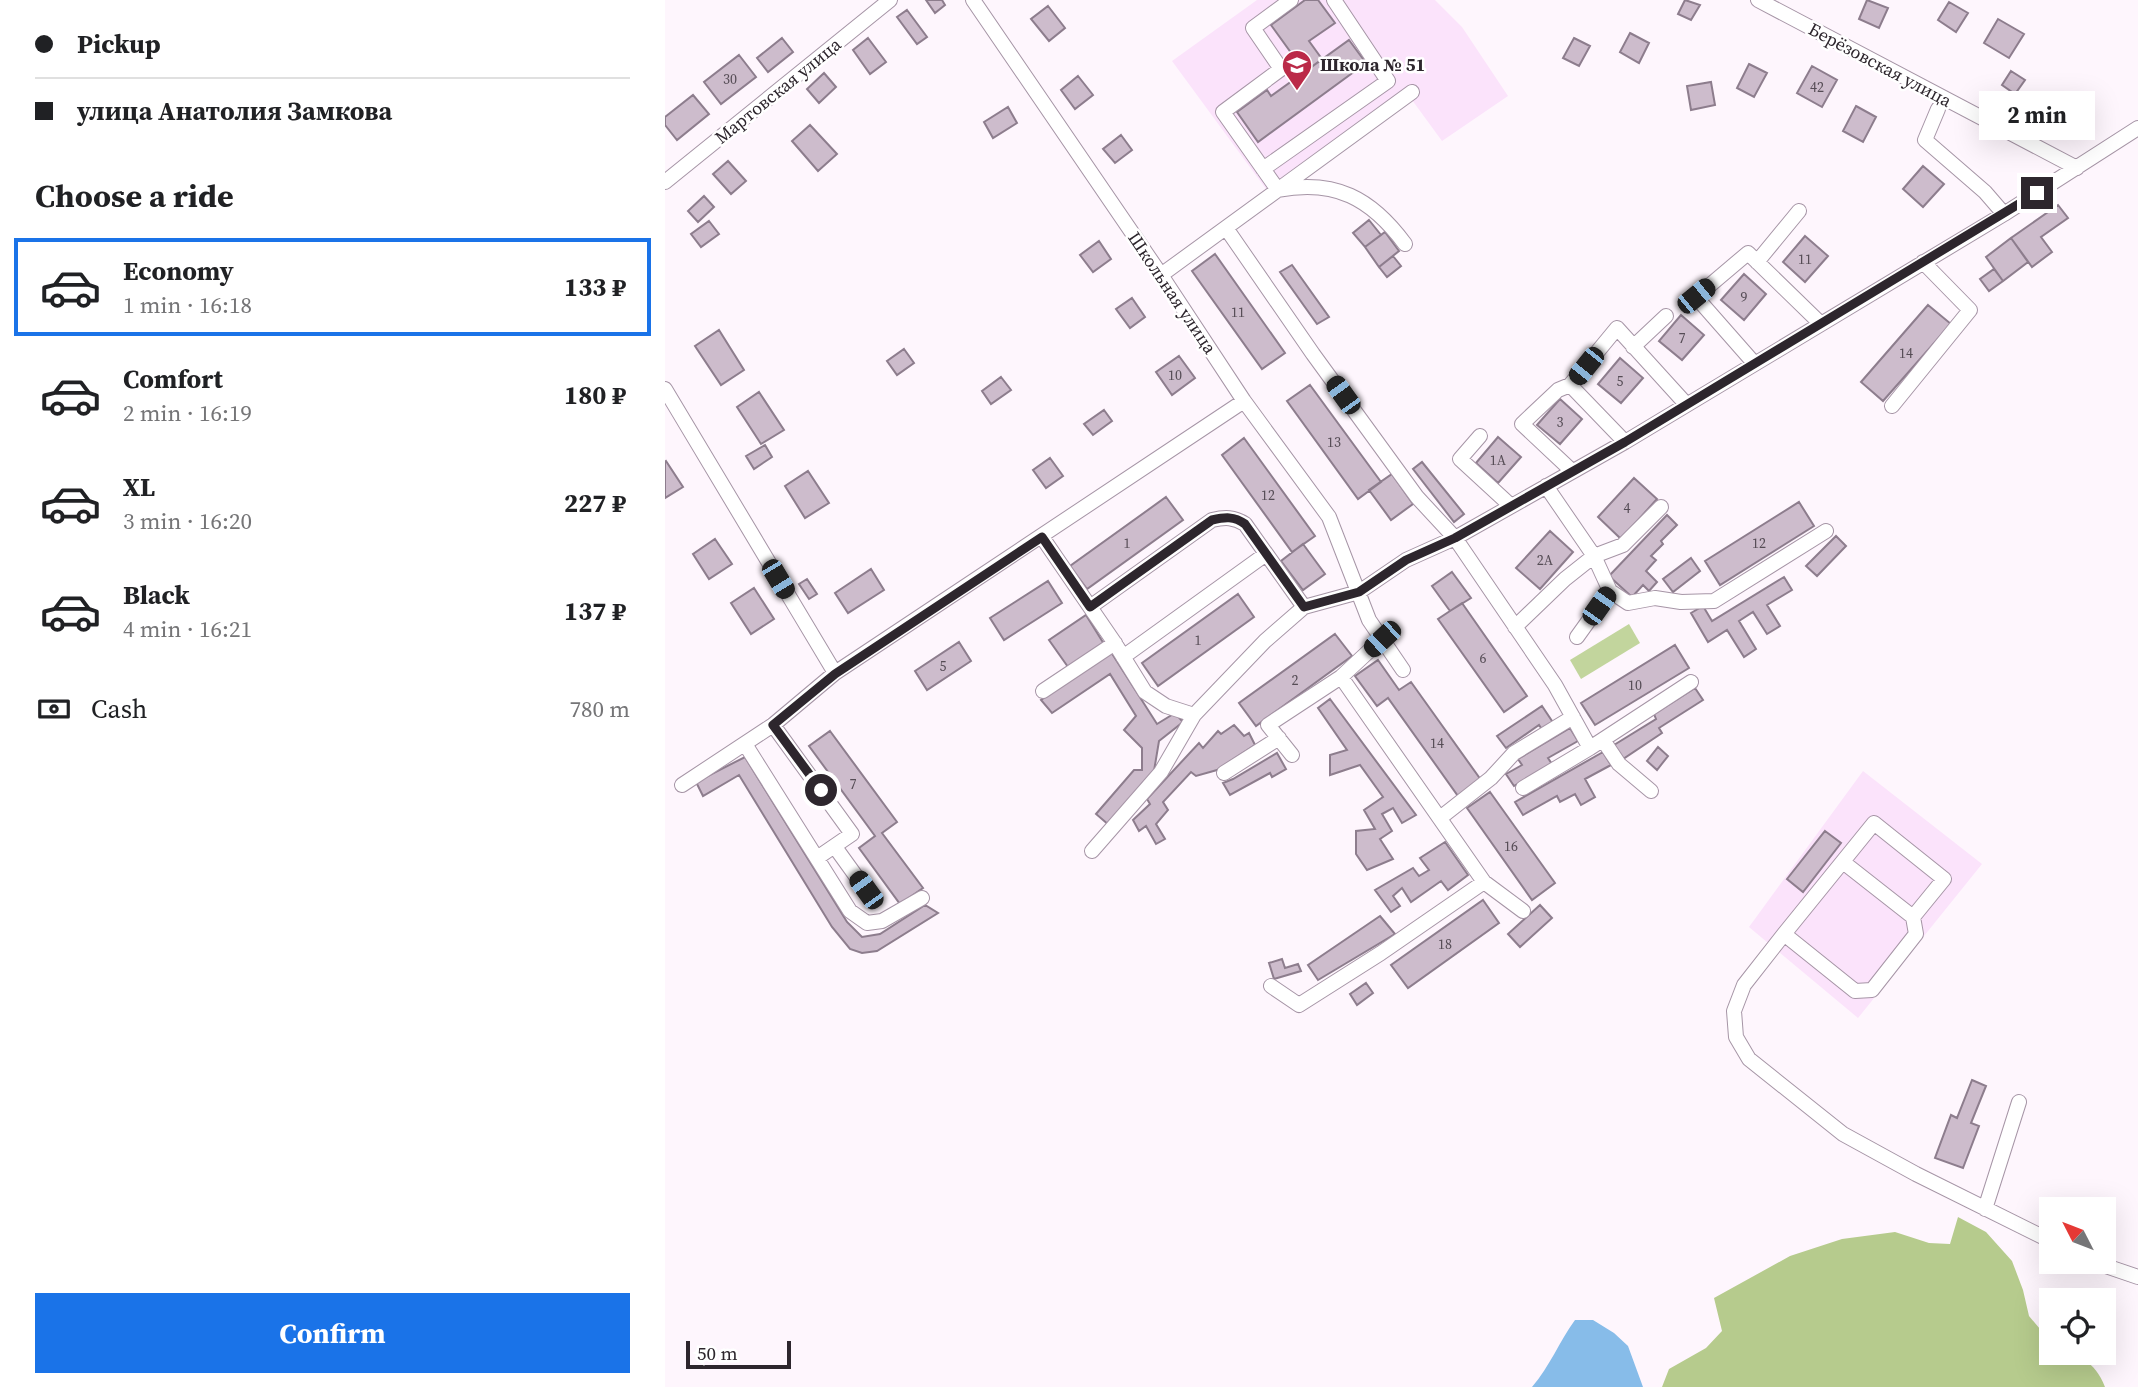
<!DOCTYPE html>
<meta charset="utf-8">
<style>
:root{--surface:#fff;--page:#f6f6f6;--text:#202124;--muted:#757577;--line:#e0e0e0;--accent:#1a73e8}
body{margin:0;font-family:"Source Serif 4",serif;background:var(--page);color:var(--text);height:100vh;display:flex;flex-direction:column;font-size:26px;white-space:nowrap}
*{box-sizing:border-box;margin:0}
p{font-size:23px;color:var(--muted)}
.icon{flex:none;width:38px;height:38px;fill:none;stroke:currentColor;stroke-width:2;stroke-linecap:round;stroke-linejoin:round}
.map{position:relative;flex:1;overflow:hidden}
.details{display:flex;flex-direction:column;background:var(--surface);width:665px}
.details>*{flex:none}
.hud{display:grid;align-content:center;height:154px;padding:0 35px;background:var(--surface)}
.needle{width:46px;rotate:312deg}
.fabs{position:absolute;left:1374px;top:1197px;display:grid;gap:14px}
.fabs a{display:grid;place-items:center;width:77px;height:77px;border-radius:0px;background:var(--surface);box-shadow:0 7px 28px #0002;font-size:35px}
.scale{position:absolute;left:21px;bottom:18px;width:105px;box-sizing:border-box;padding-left:7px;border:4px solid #2d262d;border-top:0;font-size:19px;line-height:24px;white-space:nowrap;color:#2d262d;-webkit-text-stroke:5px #fff;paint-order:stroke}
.end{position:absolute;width:32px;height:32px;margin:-16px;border:9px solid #2d262d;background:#fff;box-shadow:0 0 0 4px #fff}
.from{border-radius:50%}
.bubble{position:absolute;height:49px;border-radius:0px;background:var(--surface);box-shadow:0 7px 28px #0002;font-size:23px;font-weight:700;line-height:49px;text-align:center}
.car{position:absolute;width:21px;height:42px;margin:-21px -10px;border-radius:9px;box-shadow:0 0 5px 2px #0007;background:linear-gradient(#222 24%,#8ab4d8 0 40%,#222 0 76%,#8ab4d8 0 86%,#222 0)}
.hud b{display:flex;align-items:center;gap:24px;height:66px;font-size:26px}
.hud b+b{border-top:2px solid var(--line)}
.hud i{width:18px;height:18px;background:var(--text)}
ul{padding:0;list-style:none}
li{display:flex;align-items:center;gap:21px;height:98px;margin:0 14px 10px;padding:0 21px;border:4px solid transparent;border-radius:0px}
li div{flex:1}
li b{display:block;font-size:26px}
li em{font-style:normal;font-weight:700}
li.active{border-color:var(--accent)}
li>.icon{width:63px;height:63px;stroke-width:1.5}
h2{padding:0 35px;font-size:32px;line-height:84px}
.pay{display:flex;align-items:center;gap:18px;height:77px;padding:0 35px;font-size:26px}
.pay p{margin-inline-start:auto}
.action{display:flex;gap:14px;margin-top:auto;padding:14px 35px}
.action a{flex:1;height:80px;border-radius:0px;background:var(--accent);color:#fff;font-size:28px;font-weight:700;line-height:80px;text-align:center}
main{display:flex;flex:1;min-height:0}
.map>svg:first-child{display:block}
.built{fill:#fbe3fb}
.green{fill:#c2d59d}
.forest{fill:#b6cb8d}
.water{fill:#87bce9}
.building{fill:#cdbccc;stroke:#8d7d8d;stroke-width:2}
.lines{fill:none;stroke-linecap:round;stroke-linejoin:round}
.minor-casing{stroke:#a695a6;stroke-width:16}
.minor{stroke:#fff;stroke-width:14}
.route{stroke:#2d262d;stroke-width:9}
.labels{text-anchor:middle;stroke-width:5;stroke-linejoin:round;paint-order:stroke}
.number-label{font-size:14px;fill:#554c55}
.poi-label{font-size:18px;font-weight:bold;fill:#2d262d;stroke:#fff;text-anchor:start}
.street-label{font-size:18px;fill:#2d262d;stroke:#fff}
</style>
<main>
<section class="details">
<div class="hud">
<b><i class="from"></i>Pickup</b>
<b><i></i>улица Анатолия Замкова</b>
</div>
<h2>Choose a ride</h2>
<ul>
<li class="active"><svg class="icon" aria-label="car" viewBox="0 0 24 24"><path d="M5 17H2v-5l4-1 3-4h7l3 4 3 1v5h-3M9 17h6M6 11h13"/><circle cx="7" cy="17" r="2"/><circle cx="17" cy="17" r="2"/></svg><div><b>Economy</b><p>1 min · 16:18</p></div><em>133 ₽</em></li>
<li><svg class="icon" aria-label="car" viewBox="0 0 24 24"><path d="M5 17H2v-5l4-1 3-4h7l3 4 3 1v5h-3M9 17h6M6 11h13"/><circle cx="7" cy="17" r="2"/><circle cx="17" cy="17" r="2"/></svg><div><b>Comfort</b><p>2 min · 16:19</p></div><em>180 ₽</em></li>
<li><svg class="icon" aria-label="car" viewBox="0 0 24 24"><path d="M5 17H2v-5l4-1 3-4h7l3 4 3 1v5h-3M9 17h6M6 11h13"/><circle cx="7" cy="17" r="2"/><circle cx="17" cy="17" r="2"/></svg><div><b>XL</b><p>3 min · 16:20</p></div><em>227 ₽</em></li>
<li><svg class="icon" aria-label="car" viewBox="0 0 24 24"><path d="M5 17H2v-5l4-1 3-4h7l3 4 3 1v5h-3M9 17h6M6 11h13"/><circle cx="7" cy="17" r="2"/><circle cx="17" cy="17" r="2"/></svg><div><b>Black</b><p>4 min · 16:21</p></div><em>137 ₽</em></li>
</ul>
<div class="pay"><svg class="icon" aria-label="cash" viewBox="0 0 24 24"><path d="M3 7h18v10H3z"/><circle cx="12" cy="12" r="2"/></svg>Cash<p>780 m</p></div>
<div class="action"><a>Confirm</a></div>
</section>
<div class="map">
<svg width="1473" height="1387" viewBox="0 0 1473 1387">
<rect width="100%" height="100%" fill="#fef6fd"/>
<path class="built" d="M592,0H770L797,27L843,96L777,141L739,89L601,189L507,61Z
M1198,771L1317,864L1193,1018L1084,927Z"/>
<path class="green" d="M964,624L975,643L916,679L905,660Z"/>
<path class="forest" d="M1293,1217L1321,1232L1347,1261L1358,1290L1364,1316L1386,1342V1353C1413,1353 1430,1361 1440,1387H997L1004,1369L1041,1348L1057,1331L1049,1298L1125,1256L1177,1239L1230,1232L1264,1243L1285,1244Z"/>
<path class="water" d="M910,1320H928L949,1333L963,1346L978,1387H867C885,1366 894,1342 910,1320Z"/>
<path class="building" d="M261,0H277L280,5L270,13Z
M640,0H653L670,23L644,41L657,59L640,72L606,25Z
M1020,0L1035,5L1026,20L1013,14Z
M1202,0L1223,8L1214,28L1194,19Z
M1284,2L1303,13L1291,32L1273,20Z
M383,6L400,28L384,41L366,19Z
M242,10L262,37L252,44L232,17Z
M1333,19L1359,34L1344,58L1319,43Z
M965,33L984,43L974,63L955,52Z
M117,38L128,52L103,72L92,58Z
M203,38L221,62L205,74L188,50Z
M909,38L925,46L914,66L898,58Z
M684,40L701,63L593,142L572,112L602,90L606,96Z
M74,55L91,77L56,104L39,82Z
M1084,64L1102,73L1089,97L1072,88Z
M1147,66L1172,80L1157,107L1132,93Z
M1346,71L1360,80L1350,94L1337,85Z
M159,73L171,87L154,103L142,89Z
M413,76L428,95L410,109L396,90Z
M1046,82L1050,105L1026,110L1022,86Z
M28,95L44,114L12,140L0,125V117Z
M1191,106L1211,117L1198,142L1178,131Z
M343,107L352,123L328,138L319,122Z
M145,125L172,154L153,171L127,141Z
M456,135L467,150L450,163L438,149Z
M63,161L81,181L66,194L48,174Z
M1258,166L1279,184L1258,207L1238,189Z
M39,196L49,207L33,222L23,211Z
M1393,205L1403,218L1376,237L1387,252L1367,267L1346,238Z
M704,220L716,235L700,247L688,233Z
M44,221L54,234L36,247L26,234Z
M720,232L734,251L714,267L700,247Z
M1140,236L1163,256L1140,282L1118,262Z
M1346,238L1363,262L1338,281L1321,257Z
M434,241L446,259L428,272L415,255Z
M550,254L620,353L597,369L527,271Z
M728,256L736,266L722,277L714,267Z
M627,265L664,317L652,324L615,272Z
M1329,269L1338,281L1324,291L1315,279Z
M1079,274L1101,294L1079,320L1056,300Z
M467,298L480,317L465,328L451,309Z
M1263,305L1286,324L1218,401L1196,382Z
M1016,315L1039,335L1017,360L994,341Z
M54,330L79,370L56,385L30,346Z
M239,349L249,363L232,375L222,361Z
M514,356L530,378L507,395L491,372Z
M955,358L978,378L956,403L933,384Z
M336,377L346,390L326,404L317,391Z
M645,385L716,482L693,499L622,401Z
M94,392L119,430L96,444L72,407Z
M895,399L917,419L895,444L872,425Z
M439,410L447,421L428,435L419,424Z
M833,437L856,457L833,483L811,463Z
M579,438L650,536L627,552L557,455Z
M100,445L107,457L89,469L81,456Z
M385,458L398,476L381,488L368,470Z
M1,461L18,487L0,498V462Z
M757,462L799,514L789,522L748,469Z
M143,471L164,503L140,518L120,486Z
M727,474L748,504L726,520L704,490Z
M969,478L992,499L956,539L933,517Z
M501,497L518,520L422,589L405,566Z
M1134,502L1149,526L1055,585L1040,561Z
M1002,515L1012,525L996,541L998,544L986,556L991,560L981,571L992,582L984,591L978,585L967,597L944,576Z
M885,531L908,552L875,589L851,568Z
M1171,536L1181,546L1152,576L1141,566Z
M50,539L67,564L44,579L28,554Z
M638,544L660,574L638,590L616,561Z
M1026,558L1035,571L1008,592L998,579Z
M206,569L219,590L183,613L170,593Z
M787,572L806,598L785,611L767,586Z
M1119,577L1127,590L1102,605L1115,626L1102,634L1088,612L1074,621L1091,649L1079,657L1062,630L1043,642L1026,613L1038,606L1047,621Z
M142,579L152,594L144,599L134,584Z
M383,581L397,603L339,640L325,618Z
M89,588L109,619L86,634L66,603Z
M573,594L589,617L493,686L477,663Z
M797,603L862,696L839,712L773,619Z
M421,615L439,644L403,667L384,640Z
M670,634L687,656L591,726L574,703Z
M294,642L306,661L262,690L250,671Z
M1010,645L1024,668L930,725L916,703Z
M446,652L492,724L510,713L518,722L494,741L489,771L444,825L431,814L469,770H477V748L459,730L471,716L445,674L387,713L376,700Z
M713,660L734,690L746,682L816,780L793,796L723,698L712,706L690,676Z
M1030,688L1038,700L994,728L997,733L958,759L949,745L991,719L989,714Z
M665,699L751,815L737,823L728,808L717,814L727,831L715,839L728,859L702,870L691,854V831L710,829L699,810L718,797L695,765L665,775V755L682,750L653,708Z
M877,706L889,724L878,731L874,725L841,748L832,736Z
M569,725L579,736L584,733L590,745L552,770L531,776L526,772L498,802L503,810L491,824L500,839L491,844L481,826L474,831L468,820L485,804L482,799L534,743L538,748L553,731L556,734Z
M905,728L913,741L883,758L887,764L849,786L841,774L857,765L853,759Z
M165,731L232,822L217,833L258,888L235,904L194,848L210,836L144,746Z
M993,747L1003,756L992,770L982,761Z
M938,752L946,765L920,779L930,797L916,805L910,794L895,802L892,796L858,815L850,802Z
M612,753L621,769L607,777L605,773L565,795L558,783L568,779Z
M80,757L182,922L197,937L215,934L260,905L273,913L212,951L197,953L185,949L167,927L74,775L38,796L31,782Z
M825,792L890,883L867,900L802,808Z
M1160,831L1176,843L1138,892L1122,879Z
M780,842L803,875L783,890L776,881L746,902L737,888L728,896L735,906L726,912L710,890L748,868L754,876L764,870L755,858Z
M818,900L834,923L743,988L726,965Z
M875,905L887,918L855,947L843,934Z
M715,916L730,934L653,980L643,965Z
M617,959L620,968L633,964L636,971L609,979L604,963Z
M701,983L708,993L692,1005L685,994Z
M1307,1080L1321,1086L1306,1123L1314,1126L1298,1168L1270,1158L1286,1115L1292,1118Z"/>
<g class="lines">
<g class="minor-casing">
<path id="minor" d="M308,0L496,275L579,401L664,517L704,620L738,670
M626,0L588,28L616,69L558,112L613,190C670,179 706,198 740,244
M1093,0L1412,168
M1273,109L1260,140L1320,192L1339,214
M598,169L723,81L669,0
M0,182L225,0
M561,228L648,354L752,497L790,538L890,685L925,748
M1092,262L1134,211
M496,275L747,92
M968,347L1001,316
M1089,363L1031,297L1083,253L1156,324
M905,385L893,390L857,424L907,471
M0,389L170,673
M1227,406L1305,310L1258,262
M815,436L795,459L846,506
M960,442L905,385L952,328L1021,404
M881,486L929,556L945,591L963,603L990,598L1016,602L1049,601L1161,531
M377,537L449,642L480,692L501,706L529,715
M425,607L547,520C560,517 569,517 580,524L639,607
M850,627L900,579L929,556L958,545L996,507
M912,637L945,591
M458,657L601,554
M676,677L819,882L858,911
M378,691L450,643
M108,725L187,834L152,858
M938,740L954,764L986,791
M80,744L185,911L202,923L217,921L257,898
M627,755L603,725L676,677L717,639
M559,773L614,738
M17,785L108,725L170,673L579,401
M858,788L925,748L1026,682
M775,818L826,778L849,753L908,717
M170,847L201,890
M427,851L496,772L529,715L600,641L639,607L694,592L741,560L790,538L960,442L1339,214L1473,128
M1178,862L1248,917
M1119,934L1190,991L1207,990L1251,934L1248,917L1279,879L1209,823L1119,934L1079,985L1069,1011L1071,1037L1084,1059L1178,1134L1251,1174L1386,1241
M606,986L634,1005L716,953L819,882
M1320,1209L1354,1102
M1429,1262L1473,1277"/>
</g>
<use href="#minor" class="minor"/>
</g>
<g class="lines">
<path class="route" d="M156,790L108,725L170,674L377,537L425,607L547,520C560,517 569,516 580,524L639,607L694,592L741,560L790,538L960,442L1372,193"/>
</g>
<defs>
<g id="school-pin" transform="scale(1.575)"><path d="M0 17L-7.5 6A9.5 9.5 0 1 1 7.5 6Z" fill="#bb2a48" stroke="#fff"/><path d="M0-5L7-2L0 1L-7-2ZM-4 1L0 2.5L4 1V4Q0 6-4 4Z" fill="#fff"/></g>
</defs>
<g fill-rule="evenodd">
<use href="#school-pin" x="632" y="65"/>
</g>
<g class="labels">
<g class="number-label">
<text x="65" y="84">30</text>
<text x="1152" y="92">42</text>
<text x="1140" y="264">11</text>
<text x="1079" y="302">9</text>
<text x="573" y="317">11</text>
<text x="1017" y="343">7</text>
<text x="1241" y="358">14</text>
<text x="510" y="380">10</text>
<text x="955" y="386">5</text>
<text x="895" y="427">3</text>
<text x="669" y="447">13</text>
<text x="833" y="465">1А</text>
<text x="603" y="500">12</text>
<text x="962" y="513">4</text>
<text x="462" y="548">1</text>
<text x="1094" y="548">12</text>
<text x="880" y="565">2А</text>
<text x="533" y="645">1</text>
<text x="818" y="663">6</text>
<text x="278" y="671">5</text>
<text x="630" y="685">2</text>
<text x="970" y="690">10</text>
<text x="772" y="748">14</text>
<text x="188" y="789">7</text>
<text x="846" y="851">16</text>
<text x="780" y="949">18</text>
</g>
<g class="poi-label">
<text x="655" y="71">Школа № 51</text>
</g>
<g class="street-label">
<text transform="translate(1215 65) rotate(28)" y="6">Берёзовская улица</text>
<text transform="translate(113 91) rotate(-39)" y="6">Мартовская улица</text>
<text transform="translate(507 293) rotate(56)" y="6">Школьная улица</text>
</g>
</g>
</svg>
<div class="fabs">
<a><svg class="needle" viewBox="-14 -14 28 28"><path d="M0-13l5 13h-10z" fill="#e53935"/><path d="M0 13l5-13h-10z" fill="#757577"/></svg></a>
<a><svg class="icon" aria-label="locate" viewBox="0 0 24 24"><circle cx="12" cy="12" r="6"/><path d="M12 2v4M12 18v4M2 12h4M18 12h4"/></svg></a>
</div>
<div class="scale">50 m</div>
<i class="end from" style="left:156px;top:790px"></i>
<i class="end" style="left:1372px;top:193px"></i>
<div class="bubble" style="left:1314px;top:91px;width:116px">2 min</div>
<i class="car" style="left:1031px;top:296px;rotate:51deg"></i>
<i class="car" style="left:921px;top:366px;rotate:219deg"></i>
<i class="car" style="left:678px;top:395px;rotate:324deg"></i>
<i class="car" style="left:113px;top:579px;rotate:149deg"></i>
<i class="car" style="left:934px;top:606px;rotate:35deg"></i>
<i class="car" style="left:717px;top:639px;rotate:227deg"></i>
<i class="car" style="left:201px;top:890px;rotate:324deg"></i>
</div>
</main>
